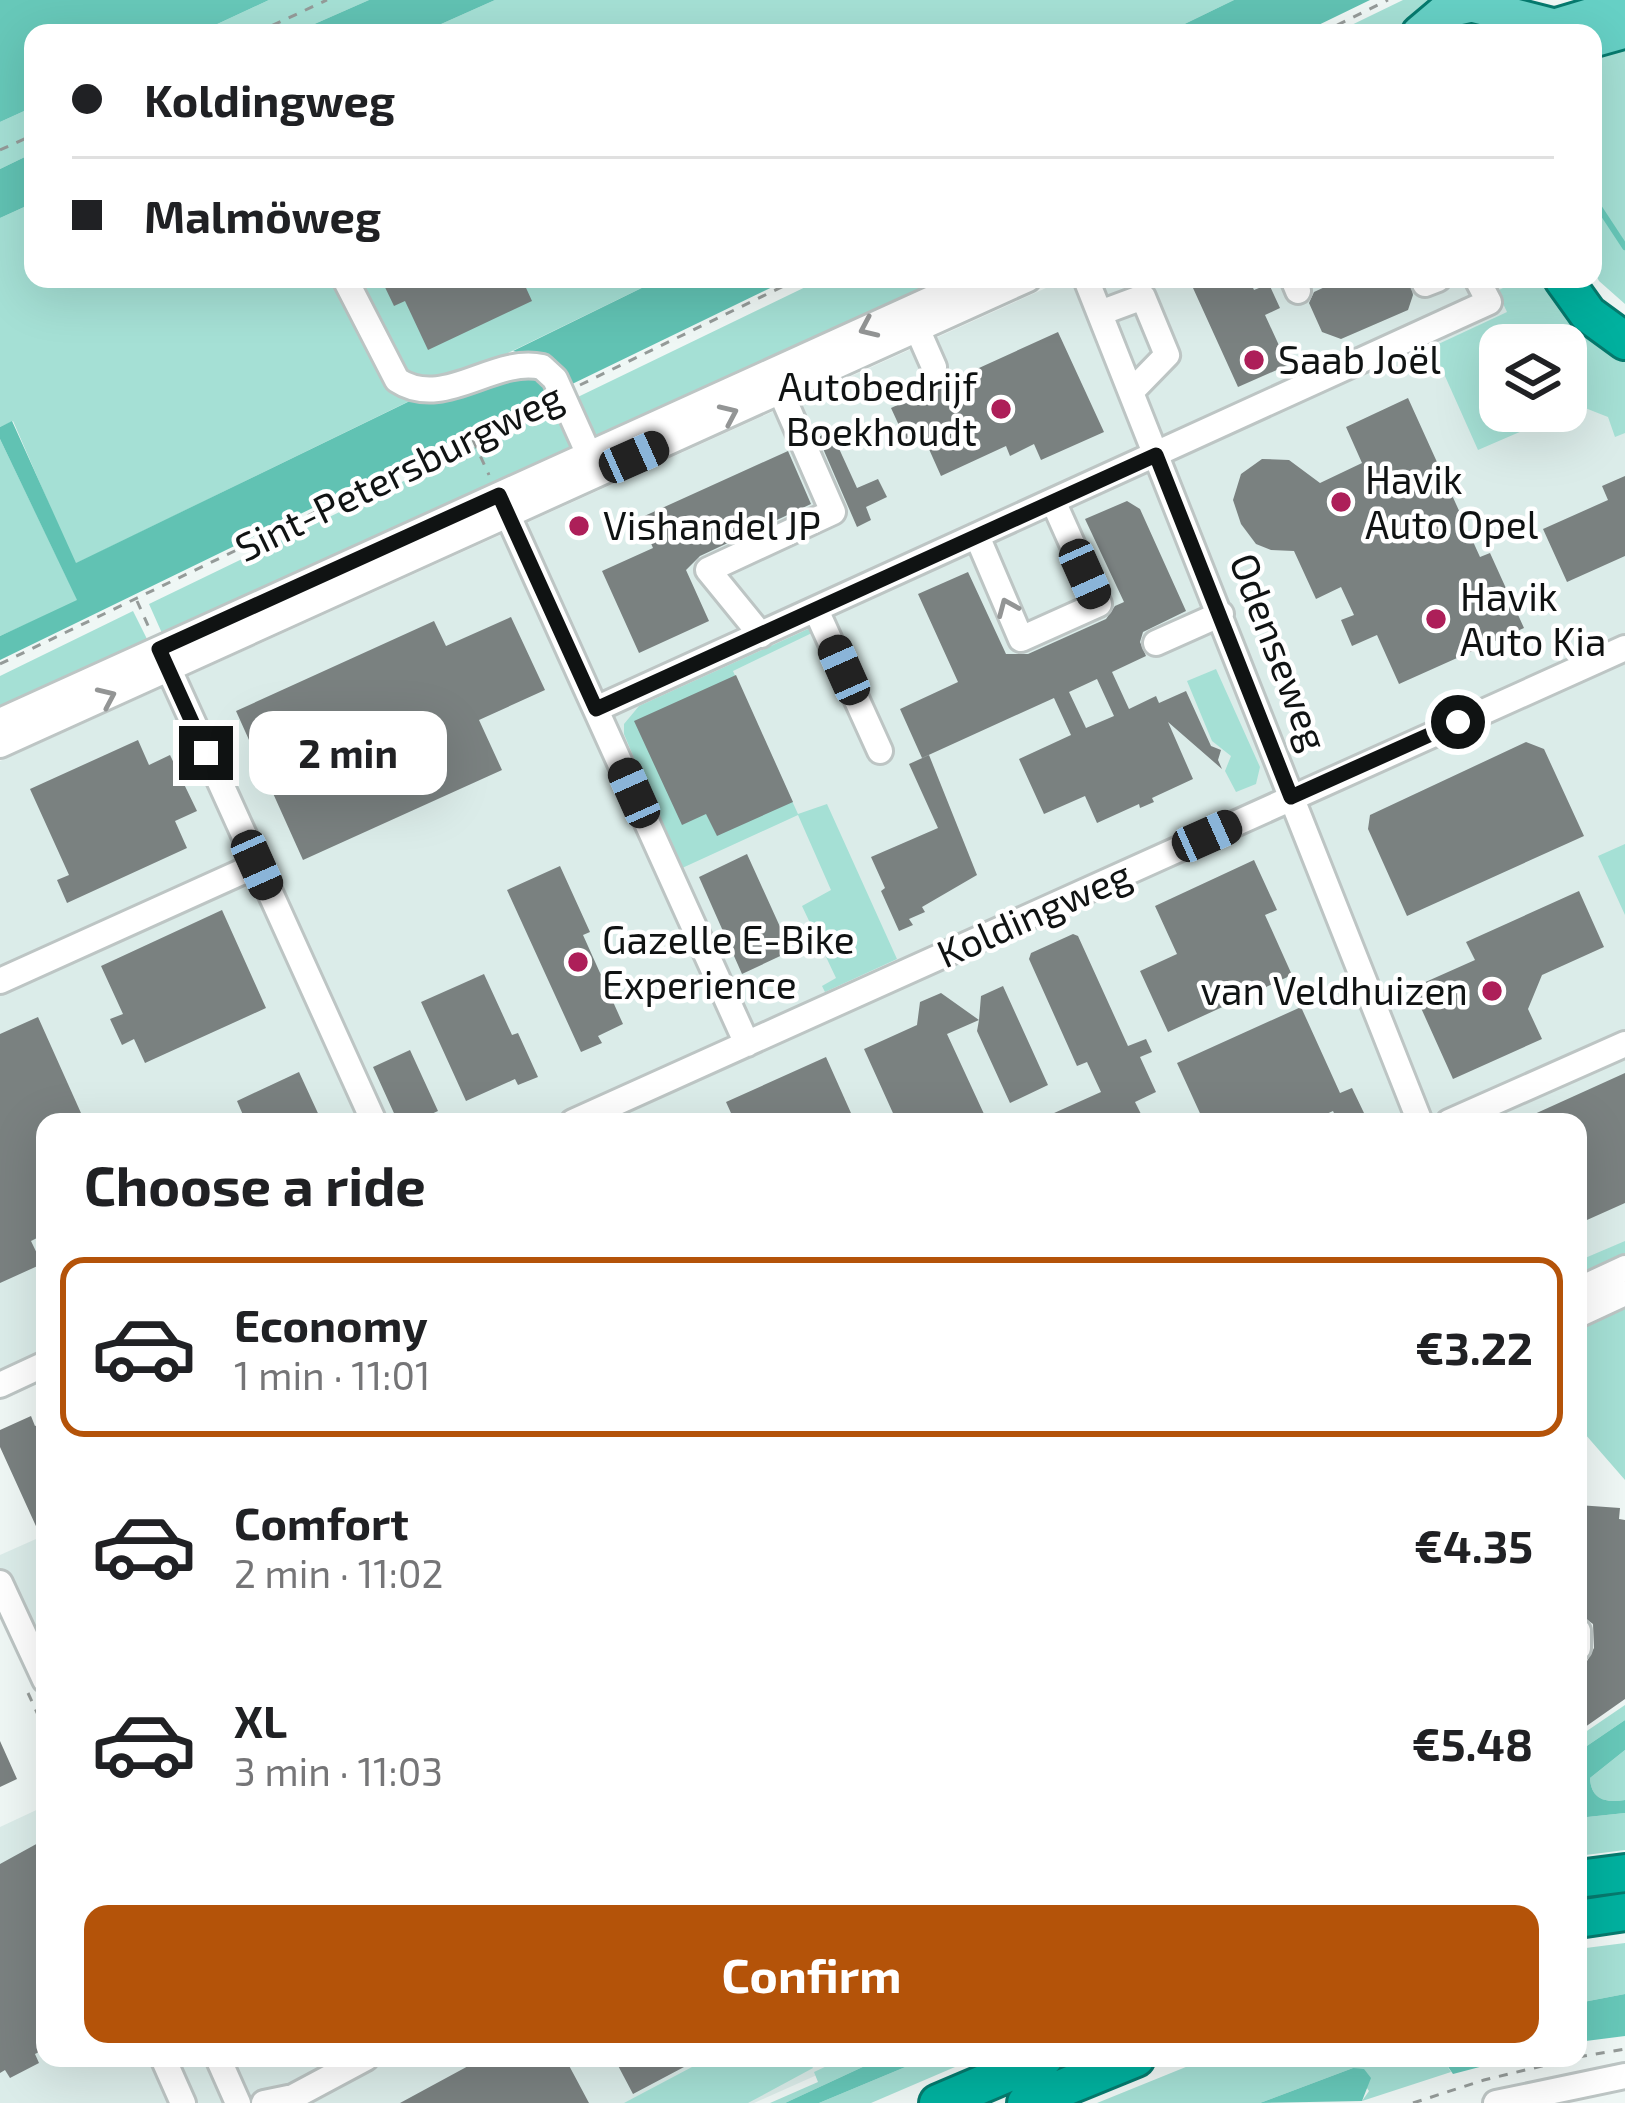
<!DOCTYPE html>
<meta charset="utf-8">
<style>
:root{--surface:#fff;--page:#f2f2f2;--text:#202124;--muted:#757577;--line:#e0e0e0;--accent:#b45309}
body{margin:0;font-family:"Exo 2",sans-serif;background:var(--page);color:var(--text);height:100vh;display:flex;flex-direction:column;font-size:45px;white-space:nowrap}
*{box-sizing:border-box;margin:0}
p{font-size:39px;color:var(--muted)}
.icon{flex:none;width:66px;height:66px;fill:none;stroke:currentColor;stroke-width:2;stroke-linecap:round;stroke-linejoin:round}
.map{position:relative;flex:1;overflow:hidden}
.panel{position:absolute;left:36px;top:1113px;width:1551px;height:954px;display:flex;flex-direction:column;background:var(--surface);border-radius:24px;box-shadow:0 12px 48px #0002}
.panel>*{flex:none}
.banner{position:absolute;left:24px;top:24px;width:1578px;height:264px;border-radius:24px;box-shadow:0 12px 48px #0002;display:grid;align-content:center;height:264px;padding:0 48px;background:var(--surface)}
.buttons{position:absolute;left:1479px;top:324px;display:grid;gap:24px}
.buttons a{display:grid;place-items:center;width:108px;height:108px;border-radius:24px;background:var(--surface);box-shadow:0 12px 48px #0002;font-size:60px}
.end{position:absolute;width:54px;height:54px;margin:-27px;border:15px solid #101313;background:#fff;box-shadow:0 0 0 6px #fff}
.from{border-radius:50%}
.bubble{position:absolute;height:84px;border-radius:24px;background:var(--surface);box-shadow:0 12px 48px #0002;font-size:39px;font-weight:700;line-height:84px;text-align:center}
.car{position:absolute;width:36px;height:72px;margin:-36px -18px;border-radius:15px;box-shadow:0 0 9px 3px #0007;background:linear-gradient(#222 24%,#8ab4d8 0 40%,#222 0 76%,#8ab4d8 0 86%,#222 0)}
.banner b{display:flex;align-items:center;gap:42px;height:114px;font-size:45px}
.banner b+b{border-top:3px solid var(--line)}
.banner i{width:30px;height:30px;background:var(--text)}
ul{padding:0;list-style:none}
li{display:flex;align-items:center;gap:36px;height:180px;margin:0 24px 18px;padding:0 24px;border:6px solid transparent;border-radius:24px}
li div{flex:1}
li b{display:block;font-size:45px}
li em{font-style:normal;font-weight:700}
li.selected{border-color:var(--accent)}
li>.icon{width:108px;height:108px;stroke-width:1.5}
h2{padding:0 48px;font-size:54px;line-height:144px}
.primary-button{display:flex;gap:24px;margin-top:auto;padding:24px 48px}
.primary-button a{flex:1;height:138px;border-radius:24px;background:var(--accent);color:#fff;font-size:48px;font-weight:700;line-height:138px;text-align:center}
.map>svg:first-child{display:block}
.built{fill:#dbece9;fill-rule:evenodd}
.green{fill:#a5e0d5;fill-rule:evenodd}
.forest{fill:#61c2b3}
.water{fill:#67c8b9}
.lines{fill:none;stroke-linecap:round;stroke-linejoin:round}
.stream{stroke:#67c8b9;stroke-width:6}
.building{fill:#7a8180;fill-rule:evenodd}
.minor-casing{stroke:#bdc5c4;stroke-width:30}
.major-casing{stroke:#067a6e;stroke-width:39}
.highway-casing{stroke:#067a6e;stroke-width:42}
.path{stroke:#959b99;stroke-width:3;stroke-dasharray:9 9;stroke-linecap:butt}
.minor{stroke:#fff;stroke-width:24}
.major{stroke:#66d0c5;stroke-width:33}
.highway{stroke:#00b19f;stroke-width:36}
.oneway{stroke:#939595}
.route{stroke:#101313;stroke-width:15}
.poi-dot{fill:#ad1f59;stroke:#fff;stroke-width:4.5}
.labels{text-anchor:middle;stroke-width:9;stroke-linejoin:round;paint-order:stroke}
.poi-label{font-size:39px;fill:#101313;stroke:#fff;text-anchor:start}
.street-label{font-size:39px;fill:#101313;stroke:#fff}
</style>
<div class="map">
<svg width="1625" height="2103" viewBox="0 0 1625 2103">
<rect width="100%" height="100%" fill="#eff7f5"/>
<path class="built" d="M1066,279H1537L1625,360V1286L1578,1307V1122H45V1378L0,1398V761ZM1500,345H1566V411H1500Z
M45,1535V1675L0,1576V1555Z
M45,1806V2058H855L754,2103H0V1827Z"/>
<path class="green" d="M269,0H369L294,33H198Z
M495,0H1234L1166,33H421Z
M1403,0H1455L1412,33H1335Z
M1625,45V304L1599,281L1593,269V56Z
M33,107V153L0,169V122Z
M33,203V279H660L75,564L13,421L0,427V218Z
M822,279H928L930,284L903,303L165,640L149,604Z
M1521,279H1553L1625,352V433L1615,437L1608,417L1580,406L1478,450L1432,347L1507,312L1497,291ZM1500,345H1566V411H1500Z
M0,439L78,601L0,636Z
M133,611L151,647L0,715V676Z
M808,629L814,632L733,671L798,814L827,804L897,959L825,992L822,986L836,978L802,906L831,890L798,815L680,869L624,734V724L639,706Z
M1216,669L1260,767L1256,784L1236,792L1225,771L1231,756L1212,741L1187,681Z
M1625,844V915L1598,856Z
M1625,1241V1262L1578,1283V1261Z
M1625,1302V1480L1578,1426V1325Z
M1625,1705V1720L1578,1752V1737Z
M1625,1750V1800C1606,1803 1591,1800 1590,1778Z
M1625,1813V1850L1578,1856V1818Z
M1625,1943V1994L1578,2003V1949Z
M709,2058H807L813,2068L748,2103H624Z
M844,2058H882L785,2103H770L818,2082L814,2072Z
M927,2058H976L871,2103H819Z
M1208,2058H1442L1451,2072L1362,2101L1369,2091L1353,2068L1260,2103H1097Z"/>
<path class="forest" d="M369,0H495L421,33H294Z
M1234,0H1370L1302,33H1166Z
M33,153V203L0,218V169Z
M660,279H789L568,386L553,362L513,351Z
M532,369L551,392L0,660V636L77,600L0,439V427L12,421L76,563L414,399Z"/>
<path class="water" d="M0,0H269L198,33H33V107L0,122Z
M1625,1720V1750L1590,1778C1591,1800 1606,1803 1625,1800V1813L1578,1818V1752Z
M1625,1994V2036L1578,2042V2003Z
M882,2058H927L819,2103H785Z
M1442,2058H1514L1453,2074Z
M1353,2068L1364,2069L1371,2078L1362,2101L1260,2103Z"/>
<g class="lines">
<path class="stream" d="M1598,206L1625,247"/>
</g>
<path class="building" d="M381,279H522L532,301L428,350L405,301L394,306Z
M1196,279H1249L1254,290L1269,284L1280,308L1265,315L1288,365L1238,387L1193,288Z
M1324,279H1410L1413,295L1408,310L1341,339L1322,332L1309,303L1314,292L1327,286Z
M1058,332L1104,432L1041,460L1034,444L1010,456L1006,446L941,476L924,438L908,445L891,408Z
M1408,398L1480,557L1490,553L1524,628L1399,684L1377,635L1352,646L1341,620L1354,615L1341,587L1316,599L1294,551L1271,550L1256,544L1241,524L1233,500L1241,474L1262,459L1289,460L1320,483L1362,463L1346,427Z
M831,431L857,488L878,479L887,497L866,507L871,520L857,527L818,437Z
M788,451L811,504L700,556L686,570L709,621L639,653L602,571L653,548L640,518Z
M1625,476V556L1567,582L1543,529L1608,500L1602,486Z
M1127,501L1140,509L1186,611L1143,632L1140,642L1146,656L1112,672L1129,709L1156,696L1159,703L1186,691L1211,746L1221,750L1218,760L1222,769L1168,722L1193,779L1152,798L1154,802L1140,808L1139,804L1097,823L1085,796L1044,814L1019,759L1071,735L1054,698L922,758L900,709L958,682L918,594L968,572L1006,654H1028L1106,619L1115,606L1124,602L1085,519ZM1097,679L1114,716L1086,728L1069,692Z
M511,617L545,690L479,720L502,770L303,860L236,711L434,621L446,646Z
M736,675L793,802L717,836L706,814L682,825L634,721Z
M138,740L149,765L170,755L197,811L175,821L187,848L67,903L57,880L69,875L30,789Z
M1526,742L1544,749L1584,836L1407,916L1368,829L1370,815Z
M929,755L977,875L922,907L925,912L909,919L913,925L899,931L881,891L885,888L871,857L938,828L909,764Z
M747,854L791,951L742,974L699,877Z
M1254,860L1277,910L1265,915L1292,975L1168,1032L1140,971L1177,954L1155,906Z
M560,866L590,932L583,935L623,1024L598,1036L602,1043L581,1052L507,890Z
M1579,891L1604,947L1542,975L1528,1009L1542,1039L1453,1079L1412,988L1475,960L1466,942Z
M222,910L266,1008L145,1063L134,1039L122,1045L110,1019L123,1014L101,966Z
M1073,934L1078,936L1128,1046L1146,1039L1152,1052L1140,1057L1156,1092L1135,1102L1145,1122H1034L1101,1092L1087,1062L1077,1066L1029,959L1031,953Z
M484,974L512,1035L518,1033L538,1077L518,1085L515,1079L466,1101L421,1002Z
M1003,986L1048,1085L1010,1103L977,1031L979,1020L947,1034L984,1114L968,1122H897L864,1049L917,1025L920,1002L941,993L979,1020L981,996Z
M1301,1007L1340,1093L1352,1088L1364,1113L1343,1122H1338L1333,1111L1309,1122H1204L1177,1063Z
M38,1017L85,1122H45V1234L31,1241L42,1264L0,1283V1034Z
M410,1050L438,1111L414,1122H398L373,1067Z
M826,1057L855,1122H735L726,1102Z
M299,1072L322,1122H246L237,1101Z
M1625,1073V1203L1578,1224V1122H1517Z
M31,1416L35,1426L45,1422V1546L0,1447V1430Z
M1578,1505L1620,1508L1619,1519L1625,1520V1699L1578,1732V1687L1584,1683L1586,1663L1594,1648L1593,1624L1578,1613Z
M0,1741L17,1779L0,1787Z
M40,1842L45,1852V2049L35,2054L39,2063L10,2078L5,2070L0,2073V1864Z
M483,2058H565L589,2103H400Z
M614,2058H701L633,2094Z"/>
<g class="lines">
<g class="minor-casing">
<path id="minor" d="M345,279L397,380C444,411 493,356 542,367L555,379L595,468
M1086,279L1420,1122
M1293,279L1298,291
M1425,284L1438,279
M1100,313L1143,297L1167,355L1131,392
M912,317L934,367
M501,500L747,1044
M977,536L1021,639L1099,604L1053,501
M816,610L880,751
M761,635L708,570L833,512L775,379
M1156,643L1221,614
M162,654L374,1122
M596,709L1489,302L1477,279
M0,721L975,279
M0,745L1028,279
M0,981L257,865
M573,1122L1625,648
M1449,1122L1625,1044
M1578,1290L1625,1268
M1578,1315L1625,1293
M0,1385L45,1364
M0,1583L45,1680
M1578,1631V1648
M163,2058L183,2103
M218,2058L238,2103
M264,2103L293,2097L366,2058
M1496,2103L1625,2076"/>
</g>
<g class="major-casing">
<path id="major" d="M1535,32L1625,5
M1419,33L1445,11L1472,5L1554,26
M1593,40L1625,31"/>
</g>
<g class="highway-casing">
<path id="highway" d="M1563,279L1588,314L1625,341
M1578,1879L1625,1873
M1578,1919L1625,1912
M938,2103L1044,2058
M1026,2103L1136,2058"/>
</g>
<path class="path" d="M256,33L327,0
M1321,33L1388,0
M0,150L33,135
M580,385L798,279
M473,440L489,475
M137,601L150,630
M0,664L544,402
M28,1693L45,1730
M1578,2057L1625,2049
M1413,2103L1484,2080L1575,2058"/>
<use href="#minor" class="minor"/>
<use href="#major" class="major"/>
<use href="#highway" class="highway"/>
</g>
<defs><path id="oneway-chevron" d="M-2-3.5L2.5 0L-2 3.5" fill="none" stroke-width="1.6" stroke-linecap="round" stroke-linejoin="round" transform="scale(3)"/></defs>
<g class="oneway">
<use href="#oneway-chevron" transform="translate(868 328) rotate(156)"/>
<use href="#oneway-chevron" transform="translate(729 414) rotate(-24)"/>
<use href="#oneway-chevron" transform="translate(1007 607) rotate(-113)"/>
<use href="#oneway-chevron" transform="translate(107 697) rotate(-24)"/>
</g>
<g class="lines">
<path class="route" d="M206,753L159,649L499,495L596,709L1156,455L1291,797L1458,722"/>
</g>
<g class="poi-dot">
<circle cx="1254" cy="360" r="12"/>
<circle cx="1001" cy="409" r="12"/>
<circle cx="1341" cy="502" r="12"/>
<circle cx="579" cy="526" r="12"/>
<circle cx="1436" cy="619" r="12"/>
<circle cx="578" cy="962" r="12"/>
<circle cx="1492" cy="991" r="12"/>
</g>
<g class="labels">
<g class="poi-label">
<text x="1278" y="374">Saab Joël</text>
<text x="977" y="401" text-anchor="end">Autobedrijf<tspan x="977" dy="45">Boekhoudt</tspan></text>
<text x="1365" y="494">Havik<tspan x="1365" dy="45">Auto Opel</tspan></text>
<text x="603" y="540">Vishandel JP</text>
<text x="1460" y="611">Havik<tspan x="1460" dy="45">Auto Kia</tspan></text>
<text x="602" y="954">Gazelle E-Bike<tspan x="602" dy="45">Experience</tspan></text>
<text x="1468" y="1005" text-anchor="end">van Veldhuizen</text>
</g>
<g class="street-label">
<text transform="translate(399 472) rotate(-26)" y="14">Sint-Petersburgweg</text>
<text transform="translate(1279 652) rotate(69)" y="14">Odenseweg</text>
<text transform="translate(1034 914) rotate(-24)" y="14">Koldingweg</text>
</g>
</g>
</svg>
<div class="buttons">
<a><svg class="icon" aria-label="layers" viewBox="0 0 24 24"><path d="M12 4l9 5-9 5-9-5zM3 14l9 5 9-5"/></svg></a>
</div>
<i class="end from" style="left:1458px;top:722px"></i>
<i class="end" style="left:206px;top:753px"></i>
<div class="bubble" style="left:249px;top:711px;width:198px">2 min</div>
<i class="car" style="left:634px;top:457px;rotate:66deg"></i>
<i class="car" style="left:1085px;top:574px;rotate:156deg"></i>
<i class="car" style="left:844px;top:670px;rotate:336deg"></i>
<i class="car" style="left:634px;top:793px;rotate:336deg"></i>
<i class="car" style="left:1207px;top:836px;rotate:66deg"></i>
<i class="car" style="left:257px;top:865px;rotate:156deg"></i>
<div class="banner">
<b><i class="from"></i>Koldingweg</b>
<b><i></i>Malmöweg</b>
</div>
<section class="panel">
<h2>Choose a ride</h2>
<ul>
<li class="selected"><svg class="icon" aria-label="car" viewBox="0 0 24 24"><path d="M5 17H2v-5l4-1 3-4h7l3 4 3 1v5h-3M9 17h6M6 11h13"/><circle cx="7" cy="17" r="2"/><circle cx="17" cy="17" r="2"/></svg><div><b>Economy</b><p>1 min · 11:01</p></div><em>€3.22</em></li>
<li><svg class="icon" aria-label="car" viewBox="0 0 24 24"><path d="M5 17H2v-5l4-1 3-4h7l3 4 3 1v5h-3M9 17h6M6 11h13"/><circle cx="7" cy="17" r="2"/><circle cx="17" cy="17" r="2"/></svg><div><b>Comfort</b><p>2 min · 11:02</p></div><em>€4.35</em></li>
<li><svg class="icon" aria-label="car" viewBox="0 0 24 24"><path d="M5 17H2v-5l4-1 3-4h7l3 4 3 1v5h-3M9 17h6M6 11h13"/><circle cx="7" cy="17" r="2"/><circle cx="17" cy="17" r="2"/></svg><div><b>XL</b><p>3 min · 11:03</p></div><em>€5.48</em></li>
</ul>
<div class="primary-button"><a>Confirm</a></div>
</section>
</div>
